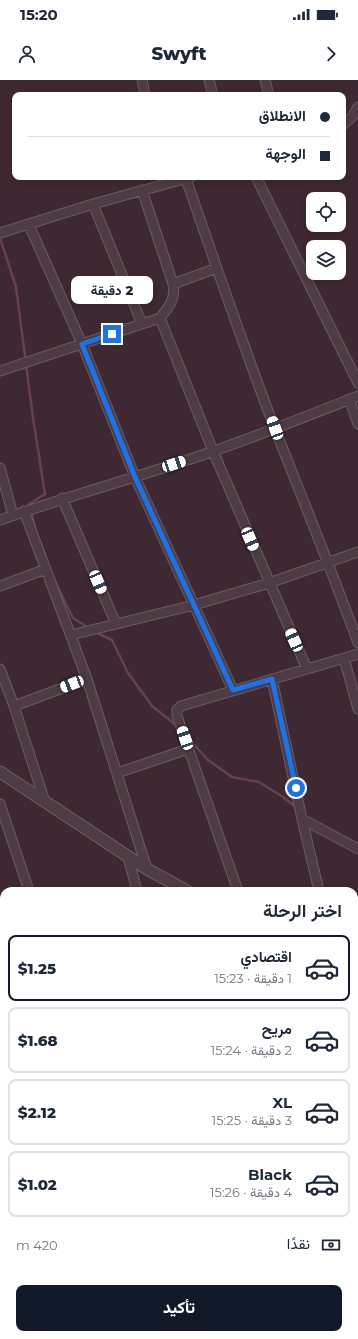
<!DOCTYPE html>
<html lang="ar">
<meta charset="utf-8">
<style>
:root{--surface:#fff;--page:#f6f6f7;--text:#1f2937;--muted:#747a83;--line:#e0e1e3;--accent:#111827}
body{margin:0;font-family:Montserrat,Vazirmatn,sans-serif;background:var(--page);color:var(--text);direction:rtl;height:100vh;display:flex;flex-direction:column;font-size:15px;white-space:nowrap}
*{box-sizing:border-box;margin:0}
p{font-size:13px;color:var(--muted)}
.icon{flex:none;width:22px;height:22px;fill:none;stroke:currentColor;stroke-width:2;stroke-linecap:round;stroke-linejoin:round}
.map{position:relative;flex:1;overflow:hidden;direction:ltr}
.sheet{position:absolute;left:0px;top:807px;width:358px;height:452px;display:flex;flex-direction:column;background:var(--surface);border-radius:12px 12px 0 0;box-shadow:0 2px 6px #0003;direction:rtl}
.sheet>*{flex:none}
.guide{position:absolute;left:12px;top:12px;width:334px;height:88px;border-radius:8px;box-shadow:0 2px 6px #0003;direction:rtl;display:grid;align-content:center;height:88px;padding:0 16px;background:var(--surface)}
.buttons{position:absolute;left:306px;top:112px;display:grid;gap:8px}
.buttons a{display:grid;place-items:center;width:40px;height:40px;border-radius:8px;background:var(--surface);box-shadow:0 2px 6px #0003;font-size:20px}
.end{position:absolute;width:18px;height:18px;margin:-9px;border:5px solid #1a73e8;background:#fff;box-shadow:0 0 0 2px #fff}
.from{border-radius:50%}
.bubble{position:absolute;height:28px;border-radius:8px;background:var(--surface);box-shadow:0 2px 6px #0003;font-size:13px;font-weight:800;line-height:28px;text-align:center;direction:rtl}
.car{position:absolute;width:12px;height:24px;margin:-12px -6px;border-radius:5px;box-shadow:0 0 3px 1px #0007;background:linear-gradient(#fff 24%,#345 0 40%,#fff 0 76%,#345 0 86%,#fff 0)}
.guide b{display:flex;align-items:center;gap:14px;height:38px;font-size:15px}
.guide b+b{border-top:1px solid var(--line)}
.guide i{width:10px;height:10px;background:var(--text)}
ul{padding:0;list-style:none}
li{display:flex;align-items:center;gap:12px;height:66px;margin:0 8px 6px;padding:0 8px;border:2px solid var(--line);border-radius:8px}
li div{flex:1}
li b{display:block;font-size:15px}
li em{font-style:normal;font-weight:800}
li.on{border-color:var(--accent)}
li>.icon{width:36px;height:36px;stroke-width:1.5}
h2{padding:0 16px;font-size:18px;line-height:48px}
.pay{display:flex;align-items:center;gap:10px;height:44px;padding:0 16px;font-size:15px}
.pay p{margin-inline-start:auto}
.cta{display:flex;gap:8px;margin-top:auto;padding:8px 16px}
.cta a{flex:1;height:46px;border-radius:8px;background:var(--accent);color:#fff;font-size:16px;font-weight:800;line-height:46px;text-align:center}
.status{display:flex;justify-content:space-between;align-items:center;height:28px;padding:0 20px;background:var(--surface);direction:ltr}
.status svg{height:11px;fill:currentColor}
header{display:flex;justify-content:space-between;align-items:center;height:52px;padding:0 16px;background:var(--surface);font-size:18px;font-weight:800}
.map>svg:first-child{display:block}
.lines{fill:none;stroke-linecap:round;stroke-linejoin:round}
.stream{stroke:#664151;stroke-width:2.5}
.minor-casing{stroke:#6c5a62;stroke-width:11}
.tertiary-casing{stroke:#6c5a62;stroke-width:13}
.minor{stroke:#4e3c44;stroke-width:9}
.tertiary{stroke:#4e3c44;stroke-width:11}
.route{stroke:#1a73e8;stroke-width:5}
</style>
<div class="status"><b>15:20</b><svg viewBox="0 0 49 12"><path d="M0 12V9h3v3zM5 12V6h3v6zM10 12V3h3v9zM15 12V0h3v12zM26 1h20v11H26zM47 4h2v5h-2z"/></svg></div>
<header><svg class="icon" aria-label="forward" viewBox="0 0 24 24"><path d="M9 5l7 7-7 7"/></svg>Swyft<svg class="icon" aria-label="person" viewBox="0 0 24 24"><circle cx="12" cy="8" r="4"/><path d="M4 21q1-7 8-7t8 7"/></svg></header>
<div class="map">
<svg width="358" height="1259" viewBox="0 0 358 1259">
<rect width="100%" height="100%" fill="#3e2932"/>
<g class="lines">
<path class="stream" d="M0,158L16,207L33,338L45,414L29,424L35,447
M53,497L73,538L89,548
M95,552L112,560L128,593L152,626L176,645
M189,659L208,680L232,697L259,702L283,717L297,728"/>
<g class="minor-casing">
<path id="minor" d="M142,0L145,15
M209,0L213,15
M265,0L269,15
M343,45L352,37L358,27
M256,97L358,303
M186,99C215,182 243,266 275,349C303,420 332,491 358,563
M142,110L173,204C176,219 169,227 160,238
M93,124L142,244
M29,145L82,264L135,397L233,610
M0,153L93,124L191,97
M173,204L217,188
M0,291L160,238L213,371L307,589
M349,319L358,344
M0,388L13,435
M62,418L116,544L194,525L269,503L358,472
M24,431L87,599L147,789
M0,440C71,415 143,396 214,371C262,354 310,335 358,316
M0,506L46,489
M71,555L116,544
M344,578L358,629
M0,589L14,626L45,722
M272,599L302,739L319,811
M14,626L87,599
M117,693L188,669
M0,724L29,811
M302,739L358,769
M128,777L137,811
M238,811L177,636V630L181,626L358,574
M0,825L4,824
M354,833L358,831
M0,959L4,961
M0,970L4,969
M354,1016L358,1015
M354,1060L358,1059
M0,1105L4,1113
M0,1157L4,1155
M354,1157L358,1166
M354,1177L358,1171
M354,1250L358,1249
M141,1255L143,1259
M235,1255L236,1259
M319,1255L321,1259
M65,1259L73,1255
M298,1259L300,1255
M326,1259L339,1255"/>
</g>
<g class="tertiary-casing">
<path id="tertiary" d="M0,692L147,789L187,811
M354,924L358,927"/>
</g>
<use href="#minor" class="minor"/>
<use href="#tertiary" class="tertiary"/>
</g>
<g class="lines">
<path class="route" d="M112,254L82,264L135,397L233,610L272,599L296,708"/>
</g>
</svg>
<div class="buttons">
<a><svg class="icon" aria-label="locate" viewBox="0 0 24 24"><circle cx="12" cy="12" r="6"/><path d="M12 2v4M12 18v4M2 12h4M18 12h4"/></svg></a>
<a><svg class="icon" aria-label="layers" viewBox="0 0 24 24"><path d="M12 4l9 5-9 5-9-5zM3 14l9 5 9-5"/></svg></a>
</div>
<i class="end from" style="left:296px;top:708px"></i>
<i class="end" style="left:112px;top:254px"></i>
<div class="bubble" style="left:71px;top:196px;width:82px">2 دقيقة</div>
<i class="car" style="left:275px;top:348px;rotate:340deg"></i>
<i class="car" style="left:174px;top:384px;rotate:72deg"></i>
<i class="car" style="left:250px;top:459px;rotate:157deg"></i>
<i class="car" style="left:98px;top:502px;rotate:157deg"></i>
<i class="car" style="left:294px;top:560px;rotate:336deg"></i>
<i class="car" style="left:72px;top:604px;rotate:249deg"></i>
<i class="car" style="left:185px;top:658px;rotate:341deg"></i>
<div class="guide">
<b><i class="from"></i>الانطلاق</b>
<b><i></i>الوجهة</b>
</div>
<section class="sheet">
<h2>اختر الرحلة</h2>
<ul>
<li class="on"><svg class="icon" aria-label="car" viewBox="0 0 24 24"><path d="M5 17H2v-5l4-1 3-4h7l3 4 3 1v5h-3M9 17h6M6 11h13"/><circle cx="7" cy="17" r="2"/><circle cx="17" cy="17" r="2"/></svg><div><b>اقتصادي</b><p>1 دقيقة · 15:23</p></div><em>$1.25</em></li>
<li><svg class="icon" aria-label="car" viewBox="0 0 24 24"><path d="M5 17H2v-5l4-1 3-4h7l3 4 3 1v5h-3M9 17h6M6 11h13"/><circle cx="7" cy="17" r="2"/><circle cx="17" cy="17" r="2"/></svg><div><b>مريح</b><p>2 دقيقة · 15:24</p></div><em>$1.68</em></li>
<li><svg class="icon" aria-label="car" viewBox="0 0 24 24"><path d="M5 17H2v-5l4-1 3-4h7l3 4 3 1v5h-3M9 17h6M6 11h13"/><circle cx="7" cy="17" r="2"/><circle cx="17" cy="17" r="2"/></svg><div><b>XL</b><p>3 دقيقة · 15:25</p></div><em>$2.12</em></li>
<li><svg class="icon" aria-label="car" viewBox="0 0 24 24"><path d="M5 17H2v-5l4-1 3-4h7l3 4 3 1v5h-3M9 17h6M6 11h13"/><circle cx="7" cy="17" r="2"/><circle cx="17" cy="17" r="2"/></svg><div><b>Black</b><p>4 دقيقة · 15:26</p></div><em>$1.02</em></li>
</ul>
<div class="pay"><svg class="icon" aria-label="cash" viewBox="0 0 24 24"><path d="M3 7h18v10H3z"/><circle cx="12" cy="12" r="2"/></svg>نقدًا<p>420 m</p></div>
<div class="cta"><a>تأكيد</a></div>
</section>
</div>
